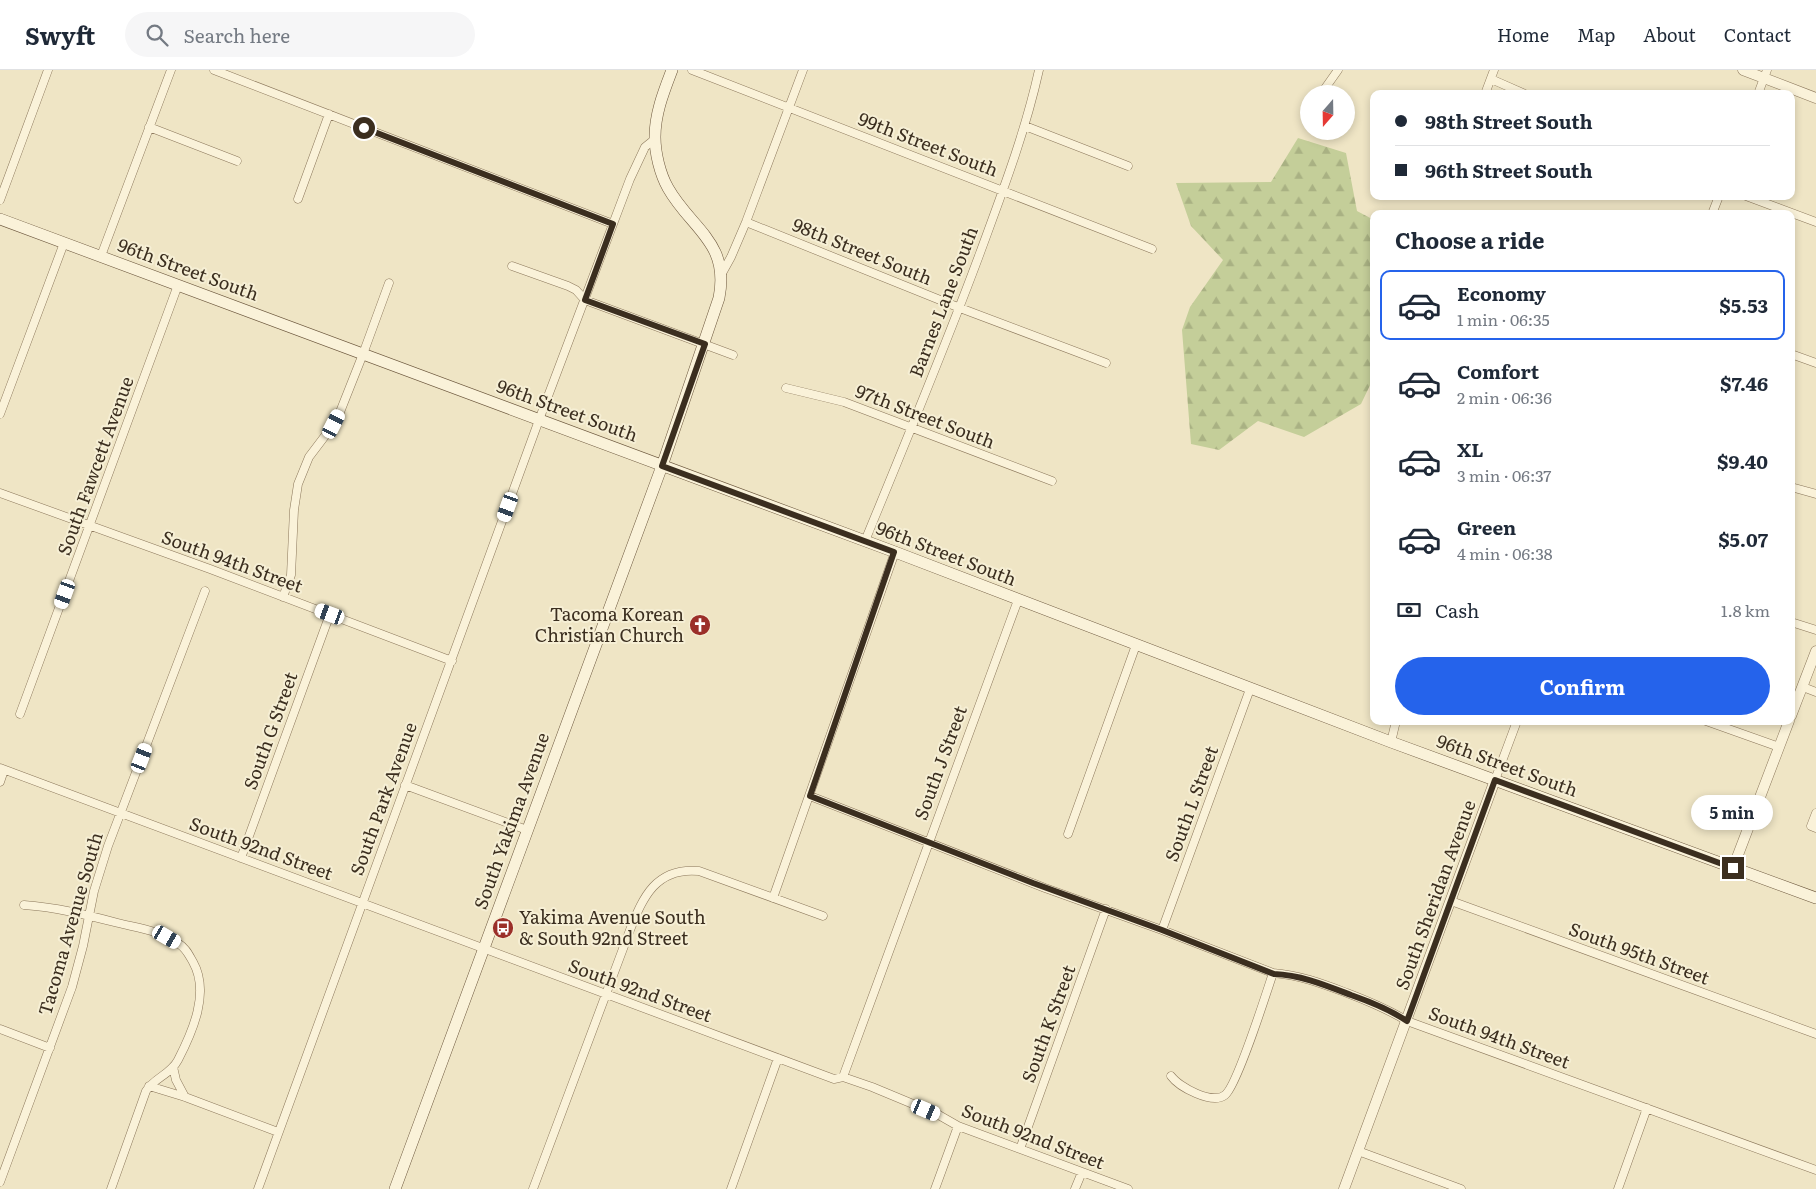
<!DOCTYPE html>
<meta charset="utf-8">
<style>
:root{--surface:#fff;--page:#f6f6f7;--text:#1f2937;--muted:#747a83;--line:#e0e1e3;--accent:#2563eb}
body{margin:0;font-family:Literata,serif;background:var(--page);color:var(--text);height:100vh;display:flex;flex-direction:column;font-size:19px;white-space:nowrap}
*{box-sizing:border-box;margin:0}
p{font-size:16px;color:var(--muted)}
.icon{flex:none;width:28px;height:28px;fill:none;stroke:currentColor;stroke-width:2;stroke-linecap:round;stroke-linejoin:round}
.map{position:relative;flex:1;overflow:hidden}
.side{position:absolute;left:1370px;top:140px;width:425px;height:515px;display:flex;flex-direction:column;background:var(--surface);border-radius:10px;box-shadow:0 2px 8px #0003}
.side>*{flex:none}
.top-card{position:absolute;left:1370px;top:20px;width:425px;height:110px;border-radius:10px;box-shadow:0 2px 8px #0003;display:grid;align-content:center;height:110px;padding:0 25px;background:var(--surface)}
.needle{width:32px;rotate:200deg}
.buttons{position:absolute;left:1300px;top:15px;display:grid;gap:10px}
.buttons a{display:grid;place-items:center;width:55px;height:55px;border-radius:50%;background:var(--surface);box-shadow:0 2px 8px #0003;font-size:25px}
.end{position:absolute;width:22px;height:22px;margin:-11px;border:6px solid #3b2e1f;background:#fff;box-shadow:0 0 0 2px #fff}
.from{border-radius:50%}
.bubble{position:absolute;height:35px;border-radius:18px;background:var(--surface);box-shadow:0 2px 8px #0003;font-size:16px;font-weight:700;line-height:35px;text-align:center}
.car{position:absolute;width:15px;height:30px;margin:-15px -8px;border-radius:6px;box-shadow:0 0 4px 1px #0007;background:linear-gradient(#fff 24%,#345 0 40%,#fff 0 76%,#345 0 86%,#fff 0)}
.top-card b{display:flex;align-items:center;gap:18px;height:48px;font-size:19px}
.top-card b+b{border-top:1px solid var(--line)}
.top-card i{width:12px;height:12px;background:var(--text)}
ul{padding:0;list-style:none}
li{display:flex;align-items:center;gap:15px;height:70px;margin:0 10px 8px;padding:0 15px;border:2px solid transparent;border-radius:10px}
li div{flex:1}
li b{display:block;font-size:19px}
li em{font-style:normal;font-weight:700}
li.selected{border-color:var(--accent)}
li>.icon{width:45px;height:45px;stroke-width:1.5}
h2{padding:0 25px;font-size:22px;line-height:60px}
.pay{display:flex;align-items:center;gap:12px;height:55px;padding:0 25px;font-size:19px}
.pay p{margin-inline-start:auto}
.action{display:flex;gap:10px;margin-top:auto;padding:10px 25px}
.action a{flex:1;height:58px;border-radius:30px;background:var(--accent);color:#fff;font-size:20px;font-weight:700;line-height:58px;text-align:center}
header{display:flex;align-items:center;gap:30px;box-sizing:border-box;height:70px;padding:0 25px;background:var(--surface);border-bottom:1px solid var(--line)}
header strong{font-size:24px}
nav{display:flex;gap:28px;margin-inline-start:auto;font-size:18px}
.search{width:350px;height:45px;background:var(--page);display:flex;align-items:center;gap:12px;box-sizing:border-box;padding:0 18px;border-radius:28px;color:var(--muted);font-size:19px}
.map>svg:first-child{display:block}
.forest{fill:url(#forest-firs)}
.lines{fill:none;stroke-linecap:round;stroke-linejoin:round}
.minor-casing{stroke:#8b775b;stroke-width:9}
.tertiary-casing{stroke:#8b775b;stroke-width:11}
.secondary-casing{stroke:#6d583e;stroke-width:12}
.minor{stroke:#faf2d9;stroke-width:8}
.tertiary{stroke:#faf2d9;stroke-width:10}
.secondary{stroke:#faf2d9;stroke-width:11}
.route{stroke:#3b2e1f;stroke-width:6}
.labels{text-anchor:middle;stroke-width:4;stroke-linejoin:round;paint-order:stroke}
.street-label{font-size:18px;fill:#3b2e1f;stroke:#f6efd5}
.poi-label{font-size:18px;fill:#3b2e1f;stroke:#f6efd5;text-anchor:end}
</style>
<header>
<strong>Swyft</strong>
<div class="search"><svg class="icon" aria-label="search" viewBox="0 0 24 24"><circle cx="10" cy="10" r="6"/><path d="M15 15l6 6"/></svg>Search here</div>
<nav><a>Home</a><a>Map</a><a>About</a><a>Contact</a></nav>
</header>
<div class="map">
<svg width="1816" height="1119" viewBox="0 0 1816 1119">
<defs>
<pattern id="forest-firs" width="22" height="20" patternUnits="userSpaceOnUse" patternTransform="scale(1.25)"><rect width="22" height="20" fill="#c4ce99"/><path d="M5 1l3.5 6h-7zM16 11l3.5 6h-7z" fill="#a9b183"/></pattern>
</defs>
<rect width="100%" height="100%" fill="#efe5c5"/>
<path class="forest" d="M1298,68L1346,83L1357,141L1374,150V307L1361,334L1304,367L1258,351L1219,380L1191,374L1182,260L1190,237L1223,190L1191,156L1176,113L1271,112Z"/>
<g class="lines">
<g class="minor-casing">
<path id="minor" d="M214,0L613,154
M692,0L1152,179
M1491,9L1525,24
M1321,24L1338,0
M1485,24L1494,0
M1758,24L1767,0
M1308,37H1309
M1025,56L1128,96
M149,57L237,91
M1746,126L1816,152
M298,129L329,44
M0,130L48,0
M1712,144L1719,126
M746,152L960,238L1106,293
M101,186L171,0
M512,196L568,216L576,220L585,230L733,285
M721,205L731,187L746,152L803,0
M1791,284L1816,293
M786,318L844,332L1052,411
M0,344L64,173
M1791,417L1816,424
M0,423L210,499L452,591
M865,471C904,376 944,280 980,183C1002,123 1025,63 1039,0
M283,527L291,505L294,440L298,414L309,387L334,354L340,342L363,284L389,213
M1791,552L1816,560
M1803,617L1816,622
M20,644L178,215
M1706,651L1779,677
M1391,672L1396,651
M0,698L834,1009L843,1007L872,1017L937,1044L958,1056L1128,1119
M1495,710L1517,651
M0,712L4,700
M405,715L527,760
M810,726L1045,818L1162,860L1273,903C1300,905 1323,914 1347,923C1368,931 1388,939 1407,951L1816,1100
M1816,743L1811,756L1816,758
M1068,764L1136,575
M241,788L330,544
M773,828L895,482
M1451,831L1816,964
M24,835C55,837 87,845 118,853C138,858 162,861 179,874C186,878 189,885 193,892C210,922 193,961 178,990C171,1004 154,1008 146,1021L111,1119
M1162,860L1250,619
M0,959L50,978
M173,997L176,1010L185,1027
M1171,1006C1179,1017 1212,1035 1225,1025C1237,1016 1266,924 1273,903
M843,1007L1018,530
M149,1016L185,1027L278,1062
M1020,1079L1106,839
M1358,1081L1461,1119
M0,1112L72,917L83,876L94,821L108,776L205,521
M258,1119L539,350L630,109L645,77L655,69
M533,1119L630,860C643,827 656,797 699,801L823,846
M731,1119L778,988
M935,1119L958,1056
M1075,1119L1082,1102
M1618,1119L1647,1038"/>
</g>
<g class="tertiary-casing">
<path id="tertiary" d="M1743,0L1816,28
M1791,646L1816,581
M1733,798L1789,651
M1344,1119L1495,710"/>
</g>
<g class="secondary-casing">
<path id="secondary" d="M0,149L895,482L1391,672L1816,828
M395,1119L662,396L719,228C730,172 691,159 668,118C660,104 655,83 655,67C655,43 664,21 672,0"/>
</g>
<use href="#minor" class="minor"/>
<use href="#tertiary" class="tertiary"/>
<use href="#secondary" class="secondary"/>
</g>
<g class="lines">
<path class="route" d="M364,58L613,154L585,230L705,274L662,396L894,482L810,726L1033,813L1162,860L1274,904C1301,905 1325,915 1351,925C1371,932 1389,939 1407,951L1495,710L1733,798"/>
</g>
<defs>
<g id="church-disc" transform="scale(1.125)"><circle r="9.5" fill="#9b2f29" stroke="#f6efd5"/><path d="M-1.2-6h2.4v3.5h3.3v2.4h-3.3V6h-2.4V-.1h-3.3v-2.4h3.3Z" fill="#fff"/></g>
<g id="bus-disc" transform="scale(1.125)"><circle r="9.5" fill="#9b2f29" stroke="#f6efd5"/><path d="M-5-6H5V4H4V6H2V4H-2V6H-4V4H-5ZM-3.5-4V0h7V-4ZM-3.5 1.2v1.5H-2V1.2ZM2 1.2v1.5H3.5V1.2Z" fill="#fff"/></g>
</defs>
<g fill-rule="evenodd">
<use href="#church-disc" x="700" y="555"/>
<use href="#bus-disc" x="503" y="858"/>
</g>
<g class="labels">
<g class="street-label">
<text transform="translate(928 75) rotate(21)" y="6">99th Street South</text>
<text transform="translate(862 182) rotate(22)" y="6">98th Street South</text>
<text transform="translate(188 200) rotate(20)" y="6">96th Street South</text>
<text transform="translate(944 232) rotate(-69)" y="6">Barnes Lane South</text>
<text transform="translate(567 341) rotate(20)" y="6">96th Street South</text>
<text transform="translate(925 347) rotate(21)" y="6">97th Street South</text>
<text transform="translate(96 396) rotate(-70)" y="6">South Fawcett Avenue</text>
<text transform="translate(946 484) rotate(21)" y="6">96th Street South</text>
<text transform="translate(232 492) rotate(20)" y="6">South 94th Street</text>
<text transform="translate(271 661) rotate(-70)" y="6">South G Street</text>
<text transform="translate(941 693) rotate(-70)" y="6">South J Street</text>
<text transform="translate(1507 696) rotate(20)" y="6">96th Street South</text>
<text transform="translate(384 729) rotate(-70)" y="6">South Park Avenue</text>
<text transform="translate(1192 734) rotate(-70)" y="6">South L Street</text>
<text transform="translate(512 751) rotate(-70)" y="6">South Yakima Avenue</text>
<text transform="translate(261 779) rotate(20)" y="6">South 92nd Street</text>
<text transform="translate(1436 825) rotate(-70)" y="6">South Sheridan Avenue</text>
<text transform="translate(71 854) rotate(-74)" y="6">Tacoma Avenue South</text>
<text transform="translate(1639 884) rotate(20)" y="6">South 95th Street</text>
<text transform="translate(640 921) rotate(20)" y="6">South 92nd Street</text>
<text transform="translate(1049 954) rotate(-70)" y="6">South K Street</text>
<text transform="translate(1499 968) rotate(20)" y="6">South 94th Street</text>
<text transform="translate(1033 1067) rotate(21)" y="6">South 92nd Street</text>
</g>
<g class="poi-label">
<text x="684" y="551">Tacoma Korean<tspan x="684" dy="21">Christian Church</tspan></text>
<text x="519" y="854" text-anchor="start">Yakima Avenue South<tspan x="519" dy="21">&amp; South 92nd Street</tspan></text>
</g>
</g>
</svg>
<div class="buttons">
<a><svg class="needle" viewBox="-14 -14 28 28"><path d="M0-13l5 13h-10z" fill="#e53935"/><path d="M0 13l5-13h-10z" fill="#747a83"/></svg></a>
</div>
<i class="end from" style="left:364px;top:58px"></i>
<i class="end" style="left:1733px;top:798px"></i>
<div class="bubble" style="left:1691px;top:725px;width:82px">5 min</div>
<i class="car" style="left:334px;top:354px;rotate:27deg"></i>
<i class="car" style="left:508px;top:437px;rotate:200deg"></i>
<i class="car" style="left:65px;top:524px;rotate:200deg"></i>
<i class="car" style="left:330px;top:544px;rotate:290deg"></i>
<i class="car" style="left:142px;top:688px;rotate:21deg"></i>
<i class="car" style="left:167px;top:867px;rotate:120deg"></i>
<i class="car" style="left:926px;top:1040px;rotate:113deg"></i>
<div class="top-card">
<b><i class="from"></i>98th Street South</b>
<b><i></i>96th Street South</b>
</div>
<section class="side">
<h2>Choose a ride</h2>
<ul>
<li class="selected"><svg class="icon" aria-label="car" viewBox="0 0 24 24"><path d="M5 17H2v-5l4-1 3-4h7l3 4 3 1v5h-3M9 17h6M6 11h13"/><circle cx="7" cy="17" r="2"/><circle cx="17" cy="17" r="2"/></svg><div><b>Economy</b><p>1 min · 06:35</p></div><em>$5.53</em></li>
<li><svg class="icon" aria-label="car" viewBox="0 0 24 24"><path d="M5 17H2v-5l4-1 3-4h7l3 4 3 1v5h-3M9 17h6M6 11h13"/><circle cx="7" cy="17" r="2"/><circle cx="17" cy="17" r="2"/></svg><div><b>Comfort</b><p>2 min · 06:36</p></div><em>$7.46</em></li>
<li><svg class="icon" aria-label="car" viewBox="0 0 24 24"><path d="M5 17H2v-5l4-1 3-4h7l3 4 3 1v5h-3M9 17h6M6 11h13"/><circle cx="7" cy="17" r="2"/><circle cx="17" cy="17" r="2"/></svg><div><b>XL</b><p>3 min · 06:37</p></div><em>$9.40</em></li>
<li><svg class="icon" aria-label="car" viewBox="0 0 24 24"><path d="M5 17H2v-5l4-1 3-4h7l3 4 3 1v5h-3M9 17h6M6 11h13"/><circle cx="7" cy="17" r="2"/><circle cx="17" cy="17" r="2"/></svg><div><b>Green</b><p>4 min · 06:38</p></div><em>$5.07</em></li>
</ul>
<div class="pay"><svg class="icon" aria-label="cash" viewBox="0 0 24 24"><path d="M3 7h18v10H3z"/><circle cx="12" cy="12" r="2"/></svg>Cash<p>1.8 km</p></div>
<div class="action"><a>Confirm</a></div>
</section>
</div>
